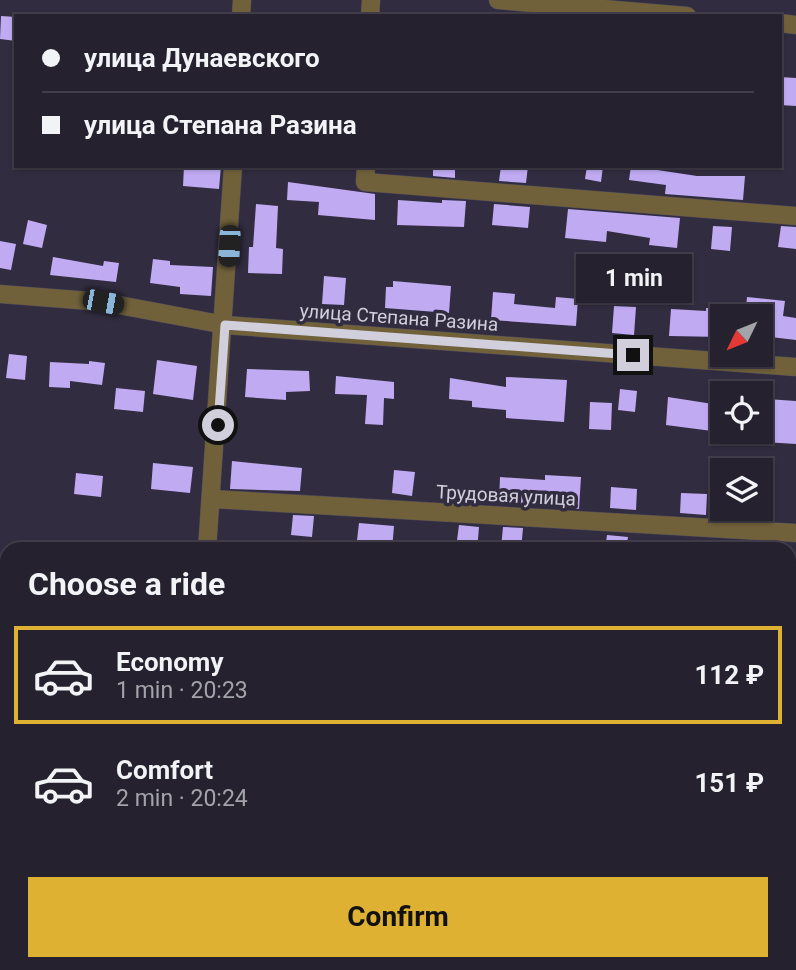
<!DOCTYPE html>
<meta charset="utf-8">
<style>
:root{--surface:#25212f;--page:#312e3b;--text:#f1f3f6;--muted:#a3a3aa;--line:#423e4b;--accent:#deb133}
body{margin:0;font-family:Roboto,sans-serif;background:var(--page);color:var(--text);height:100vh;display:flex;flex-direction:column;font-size:26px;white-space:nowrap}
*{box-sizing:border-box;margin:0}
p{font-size:23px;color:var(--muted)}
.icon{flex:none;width:38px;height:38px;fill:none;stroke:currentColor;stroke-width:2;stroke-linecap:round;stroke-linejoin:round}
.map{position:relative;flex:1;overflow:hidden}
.panel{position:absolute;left:0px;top:542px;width:796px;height:429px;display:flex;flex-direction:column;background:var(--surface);border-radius:21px 21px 0 0;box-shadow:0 2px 5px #0004,0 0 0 2px var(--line)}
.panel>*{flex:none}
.hud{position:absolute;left:14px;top:14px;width:768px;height:154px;border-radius:0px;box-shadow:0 2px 5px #0004,0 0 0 2px var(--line);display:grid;align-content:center;height:154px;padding:0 28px;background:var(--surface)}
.needle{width:46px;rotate:227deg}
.fabs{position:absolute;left:710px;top:304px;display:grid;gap:14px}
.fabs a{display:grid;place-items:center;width:63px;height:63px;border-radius:0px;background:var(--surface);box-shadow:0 2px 5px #0004,0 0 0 2px var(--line);font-size:35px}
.end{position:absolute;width:32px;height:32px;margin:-16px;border:9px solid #d2cfdc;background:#111;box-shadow:0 0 0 4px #111}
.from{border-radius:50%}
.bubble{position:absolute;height:49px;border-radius:0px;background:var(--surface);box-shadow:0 2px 5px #0004,0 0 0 2px var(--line);font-size:23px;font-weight:700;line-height:49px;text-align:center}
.car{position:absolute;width:21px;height:42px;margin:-21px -10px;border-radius:9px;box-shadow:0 0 5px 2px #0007;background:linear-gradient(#222 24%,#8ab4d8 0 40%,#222 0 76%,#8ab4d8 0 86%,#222 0)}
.hud b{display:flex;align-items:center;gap:24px;height:66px;font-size:26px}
.hud b+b{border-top:2px solid var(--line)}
.hud i{width:18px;height:18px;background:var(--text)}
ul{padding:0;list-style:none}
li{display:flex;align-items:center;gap:21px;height:98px;margin:0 14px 10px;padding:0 14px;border:4px solid transparent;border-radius:0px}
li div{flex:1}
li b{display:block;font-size:26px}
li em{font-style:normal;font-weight:700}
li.on{border-color:var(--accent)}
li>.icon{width:63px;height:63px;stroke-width:1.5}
h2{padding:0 28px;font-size:32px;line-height:84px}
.action{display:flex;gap:14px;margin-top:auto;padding:14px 28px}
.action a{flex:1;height:80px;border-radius:0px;background:var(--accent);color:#111;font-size:28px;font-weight:700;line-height:80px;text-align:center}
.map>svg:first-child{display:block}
.building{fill:#c0abf3}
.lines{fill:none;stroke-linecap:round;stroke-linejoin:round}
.minor-casing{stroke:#4e495b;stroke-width:19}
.minor{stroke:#70613b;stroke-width:18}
.route{stroke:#d2cfdc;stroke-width:9}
.labels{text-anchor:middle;stroke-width:7;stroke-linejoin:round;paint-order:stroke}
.street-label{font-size:19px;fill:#d2cfdc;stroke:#312c3f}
</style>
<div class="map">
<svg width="796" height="970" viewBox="0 0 796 970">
<rect width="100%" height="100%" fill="#312c3f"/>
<path class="building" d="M1,16L16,17V41L0,39Z
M780,77L796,78V106L780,105Z
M184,166H221L219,189L183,186Z
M433,166H455V178L433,176Z
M501,166H528L526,183L499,181Z
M587,166H603L601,182L585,179Z
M631,166L697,176H745L743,200L665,194L666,185L629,180Z
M288,182L375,194V220L318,215L319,202L287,200Z
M398,200L442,203V200L466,201L464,227L397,225Z
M256,204L278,206L276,248L283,249L282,274L248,273L249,247H253Z
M494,204L530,207L528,228L492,225Z
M568,209L680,218L677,248L649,245L650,238L607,231L606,242L565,238Z
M28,220L47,225L42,248L23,244Z
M713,226L732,227L730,251L711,249Z
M781,226L796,227V249L778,247Z
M0,241L16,244L11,270L0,268Z
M53,257L103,266L104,261L119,263L116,282L50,275Z
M153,259L170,261V265L213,267L211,296L180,294V287L150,283Z
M324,276L346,278L344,305L322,304Z
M393,281L451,286L449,313L385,308L386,287H393Z
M659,282L673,283L672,302L657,301Z
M493,292L515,294L514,304L555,308L556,297L578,299L576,326L491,320Z
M747,297L785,301L783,316L796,318V340L761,336V317H745Z
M614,306L636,307L634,335L612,333Z
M706,308L723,309V337L669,336L671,309L706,311Z
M9,354L27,356L25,380L6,378Z
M157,360L197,366L193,400L153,394Z
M89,361L105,363L102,385L70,381V388L49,387L50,362L89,364Z
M247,369L309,371L310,391L286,392V400L245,397Z
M336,376L394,382V399L384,398L383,425L365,424L367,395L335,394Z
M506,377L567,380L564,422L506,418V410L472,407V401L449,399L450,378L506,387Z
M116,388L145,391L143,412L114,409Z
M620,389L637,391L635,412L618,410Z
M668,397L713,404L712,431L666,425Z
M767,399L796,401V444L764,442Z
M590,402L612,403L611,430L589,429Z
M232,461L302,468L300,491L230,489Z
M153,463L193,467L190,493L151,489Z
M394,470L415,472L412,496L392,493Z
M76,473L103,476L101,497L74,494Z
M545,475L581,477L579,509L499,502L500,477L545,480Z
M611,487L637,489L636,510L610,508Z
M681,493L707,494L706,515L680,513Z
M293,515L314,516L312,537L291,535Z
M359,523L394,526L392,550L356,549Z
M459,525L479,527L477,550L456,548Z
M503,527L523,528L521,550L501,548Z
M607,535L628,537L626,550H605Z"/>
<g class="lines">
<g class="minor-casing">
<path id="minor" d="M498,0L687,16
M241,16L242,0
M370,16L371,0
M780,23L796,25
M366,166L365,182L796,216
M0,294L103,302L225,325L796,367
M213,499L796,533
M207,550L233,166
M0,620L7,621
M789,685H796
M0,803L7,804
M789,845H796
M0,932L7,933
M355,964L458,970
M164,970L165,964"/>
</g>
<use href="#minor" class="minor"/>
</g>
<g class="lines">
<path class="route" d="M218,425L225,325L633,355"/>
</g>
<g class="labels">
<g class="street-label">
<text transform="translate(399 317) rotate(4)" y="7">улица Степана Разина</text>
<text transform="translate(506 495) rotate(3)" y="7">Трудовая улица</text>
</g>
</g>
</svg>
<div class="fabs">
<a><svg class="needle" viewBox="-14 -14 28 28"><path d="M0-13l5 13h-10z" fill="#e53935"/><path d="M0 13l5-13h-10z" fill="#a3a3aa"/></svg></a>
<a><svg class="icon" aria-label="locate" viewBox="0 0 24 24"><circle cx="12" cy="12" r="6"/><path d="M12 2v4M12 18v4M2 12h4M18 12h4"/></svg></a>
<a><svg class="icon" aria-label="layers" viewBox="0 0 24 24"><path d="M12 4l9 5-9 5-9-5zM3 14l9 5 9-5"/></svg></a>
</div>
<i class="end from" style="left:218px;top:425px"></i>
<i class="end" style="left:633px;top:355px"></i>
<div class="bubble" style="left:576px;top:254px;width:116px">1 min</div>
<i class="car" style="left:229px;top:246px;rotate:183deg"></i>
<i class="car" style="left:103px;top:302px;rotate:101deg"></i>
<div class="hud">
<b><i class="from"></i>улица Дунаевского</b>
<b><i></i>улица Степана Разина</b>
</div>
<section class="panel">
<h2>Choose a ride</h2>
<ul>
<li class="on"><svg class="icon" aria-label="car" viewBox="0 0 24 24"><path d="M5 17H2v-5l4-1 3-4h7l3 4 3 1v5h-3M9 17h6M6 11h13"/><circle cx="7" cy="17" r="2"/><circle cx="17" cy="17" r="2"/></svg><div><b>Economy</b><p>1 min · 20:23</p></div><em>112 ₽</em></li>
<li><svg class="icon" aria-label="car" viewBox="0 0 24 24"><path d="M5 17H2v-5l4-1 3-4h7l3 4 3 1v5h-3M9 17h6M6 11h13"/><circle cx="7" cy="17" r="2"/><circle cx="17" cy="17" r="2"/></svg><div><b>Comfort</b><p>2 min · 20:24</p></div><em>151 ₽</em></li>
</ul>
<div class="action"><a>Confirm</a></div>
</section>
</div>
